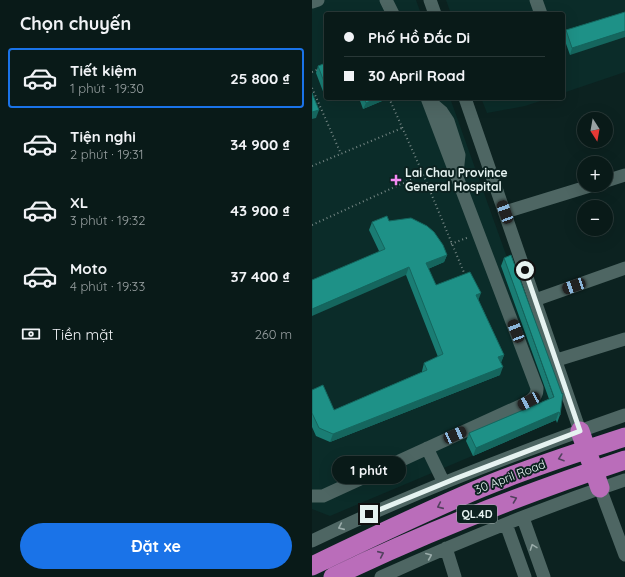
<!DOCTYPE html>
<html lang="vi">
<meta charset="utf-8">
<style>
:root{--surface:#091a18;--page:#172725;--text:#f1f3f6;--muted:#99a1a2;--line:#293837;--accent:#1a73e8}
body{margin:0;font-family:Quicksand,sans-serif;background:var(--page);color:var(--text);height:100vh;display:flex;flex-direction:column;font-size:15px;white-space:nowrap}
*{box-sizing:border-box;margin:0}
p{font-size:13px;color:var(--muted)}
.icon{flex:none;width:22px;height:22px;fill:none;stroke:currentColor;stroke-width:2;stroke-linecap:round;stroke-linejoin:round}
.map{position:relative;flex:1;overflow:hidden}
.side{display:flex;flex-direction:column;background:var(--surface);width:312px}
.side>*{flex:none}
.hud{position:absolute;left:12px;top:12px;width:241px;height:88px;border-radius:4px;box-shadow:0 4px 16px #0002,0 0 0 1px var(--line);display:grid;align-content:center;height:88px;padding:0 20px;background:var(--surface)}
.needle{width:26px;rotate:169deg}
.buttons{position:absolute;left:265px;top:112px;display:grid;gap:8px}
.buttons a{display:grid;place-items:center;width:36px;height:36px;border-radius:50%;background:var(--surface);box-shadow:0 4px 16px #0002,0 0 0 1px var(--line);font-size:20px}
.end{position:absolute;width:18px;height:18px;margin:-9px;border:5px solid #e6f3f1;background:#111;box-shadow:0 0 0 2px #111}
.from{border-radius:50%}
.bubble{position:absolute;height:28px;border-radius:14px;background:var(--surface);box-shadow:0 4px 16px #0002,0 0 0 1px var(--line);font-size:13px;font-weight:700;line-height:28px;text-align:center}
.car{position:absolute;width:12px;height:24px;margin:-12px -6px;border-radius:5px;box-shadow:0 0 3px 1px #0007;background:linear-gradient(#222 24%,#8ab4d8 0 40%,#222 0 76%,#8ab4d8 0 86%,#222 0)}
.hud b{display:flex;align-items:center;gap:14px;height:38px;font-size:15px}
.hud b+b{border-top:1px solid var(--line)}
.hud i{width:10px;height:10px;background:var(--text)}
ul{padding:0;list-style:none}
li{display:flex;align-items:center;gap:12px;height:60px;margin:0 8px 6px;padding:0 12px;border:2px solid transparent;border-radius:4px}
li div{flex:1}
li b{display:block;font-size:15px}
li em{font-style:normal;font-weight:700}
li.selected{border-color:var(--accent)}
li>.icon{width:36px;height:36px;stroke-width:1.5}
h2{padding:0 20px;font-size:18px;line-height:48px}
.pay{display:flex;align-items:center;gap:10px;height:44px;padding:0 20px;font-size:15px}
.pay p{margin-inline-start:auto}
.button{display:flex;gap:8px;margin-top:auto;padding:8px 20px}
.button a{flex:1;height:46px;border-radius:24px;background:var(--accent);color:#fff;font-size:16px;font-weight:700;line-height:46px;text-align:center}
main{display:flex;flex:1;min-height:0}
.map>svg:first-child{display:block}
.built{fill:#0b2c29}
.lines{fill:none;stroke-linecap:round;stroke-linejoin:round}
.path{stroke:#768785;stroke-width:2;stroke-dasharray:1 3;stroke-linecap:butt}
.minor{stroke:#4e6663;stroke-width:13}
.highway{stroke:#ba6dba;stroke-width:19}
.wall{fill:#1a7d74}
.shaded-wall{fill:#15665e}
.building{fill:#1e9187;stroke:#15665e}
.oneway{stroke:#52405e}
.oneway2{stroke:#9aacaa}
.route{stroke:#e6f3f1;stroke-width:5}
.poi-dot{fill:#f38af2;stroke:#0c2220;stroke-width:1.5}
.labels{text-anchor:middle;stroke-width:4;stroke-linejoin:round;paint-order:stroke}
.shield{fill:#0c2220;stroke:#a5b4b2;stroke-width:1}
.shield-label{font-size:11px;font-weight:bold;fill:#e6f3f1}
.poi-label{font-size:12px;font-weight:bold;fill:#e6f3f1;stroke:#0c2220;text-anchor:start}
.street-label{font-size:12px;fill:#e6f3f1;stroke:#0c2220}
</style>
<main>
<section class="side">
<h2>Chọn chuyến</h2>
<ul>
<li class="selected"><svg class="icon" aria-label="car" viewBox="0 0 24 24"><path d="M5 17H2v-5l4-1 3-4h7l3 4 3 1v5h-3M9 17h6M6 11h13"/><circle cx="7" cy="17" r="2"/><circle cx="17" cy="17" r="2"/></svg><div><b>Tiết kiệm</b><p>1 phút · 19:30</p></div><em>25 800 ₫</em></li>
<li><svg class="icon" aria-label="car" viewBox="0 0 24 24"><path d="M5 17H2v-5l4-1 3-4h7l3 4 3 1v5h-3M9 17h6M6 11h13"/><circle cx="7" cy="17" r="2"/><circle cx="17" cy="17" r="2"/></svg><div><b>Tiện nghi</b><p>2 phút · 19:31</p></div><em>34 900 ₫</em></li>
<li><svg class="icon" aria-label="car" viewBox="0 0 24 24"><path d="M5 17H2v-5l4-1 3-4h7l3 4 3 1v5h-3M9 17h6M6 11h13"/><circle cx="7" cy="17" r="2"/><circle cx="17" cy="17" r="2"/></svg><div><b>XL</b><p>3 phút · 19:32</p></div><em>43 900 ₫</em></li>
<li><svg class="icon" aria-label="car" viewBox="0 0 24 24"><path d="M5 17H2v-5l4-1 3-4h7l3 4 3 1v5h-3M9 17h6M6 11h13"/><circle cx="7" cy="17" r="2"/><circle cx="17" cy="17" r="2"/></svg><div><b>Moto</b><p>4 phút · 19:33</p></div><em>37 400 ₫</em></li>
</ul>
<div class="pay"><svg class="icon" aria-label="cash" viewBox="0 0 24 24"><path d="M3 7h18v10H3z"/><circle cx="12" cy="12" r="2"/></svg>Tiền mặt<p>260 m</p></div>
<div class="button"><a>Đặt xe</a></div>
</section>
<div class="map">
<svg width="313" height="577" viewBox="0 0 313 577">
<rect width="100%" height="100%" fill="#0c2220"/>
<path class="built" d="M0,0H104L109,14H14V98H138L197,263L245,420L18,516L0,509Z
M134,0H313V72L251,93V14H139Z
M169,98H237L213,106L175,113Z"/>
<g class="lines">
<path class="path" d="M0,72L7,69
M0,88L29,154
M77,98L111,174L153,275
M0,166L90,128
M0,225L111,174
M139,244L157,237"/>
<path class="minor" d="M74,0L81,14
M118,0L123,14
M224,0L229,14
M0,2L6,0
M153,98L268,431
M116,100L130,112L136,121L147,155L145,173
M294,181L313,175
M193,212L281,185
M223,300L313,268
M245,360L313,339
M115,448L132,483
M288,488L313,555
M0,496H11L199,410C209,405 226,401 225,388L115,98
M211,518L232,577
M194,524L213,577
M0,541C101,492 207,452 313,415
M134,548L143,577
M69,577C148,541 230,508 313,480"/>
<path class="highway" d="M268,431L288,488
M0,566C56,539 112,512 169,488C216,468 265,453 313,437
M21,577C116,531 214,493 313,460"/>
</g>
<path class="wall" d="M313,12L258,55L252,38L254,30Z
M14,63V93L12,94L4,73L6,66Z
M47,98H71L70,101L51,109Z
M77,221L135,255L132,262L116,269L124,285L166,299L192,355L189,362L188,375L18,442L4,436L0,427V390L22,410L110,372V371L112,363L126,357L94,275L67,251L57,230L60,222Z
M192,258L248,415L245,423L244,420L161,456L154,441L157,433L237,399L189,266Z"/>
<path class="shaded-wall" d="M313,31V37L258,55L260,48Z
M65,98H71L70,101L51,109L54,103Z
M7,110L4,118L0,119V112Z
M135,255L132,262L111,271L114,263Z
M97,267L94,275L0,316V309Z
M169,293L166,301L164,295Z
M192,355L189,363L186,357Z
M191,367L188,375L18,442L21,434Z
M247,412L244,420L161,456L164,448Z"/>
<path class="building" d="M313,12V31L260,48L254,30Z
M14,63V87L6,66Z
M0,93L7,110L0,112Z
M52,98H65L54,103Z
M75,216L77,221L99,218L115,226L122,232L131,245L135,255L114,263L124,285L158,272L169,293L164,295L192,355L186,357L191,367L21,434L7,428L0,413V390L11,385L22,410L115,370L112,363L131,354L97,267L0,309V280L73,249L60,222Z
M199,255L250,394L251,393L248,415L247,412L164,448L157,433L242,397L192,258Z"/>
<defs><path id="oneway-chevron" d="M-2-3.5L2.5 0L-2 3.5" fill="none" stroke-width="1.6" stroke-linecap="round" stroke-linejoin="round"/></defs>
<g class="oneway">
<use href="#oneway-chevron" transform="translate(249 458) rotate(161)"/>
<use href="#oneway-chevron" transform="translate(202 499) rotate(-21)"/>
<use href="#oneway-chevron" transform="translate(128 506) rotate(156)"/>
<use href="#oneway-chevron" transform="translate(69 554) rotate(-24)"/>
</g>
<g class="oneway2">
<use href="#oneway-chevron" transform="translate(29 527) rotate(156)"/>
<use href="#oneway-chevron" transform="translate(221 547) rotate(-110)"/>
<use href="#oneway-chevron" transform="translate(117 556) rotate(-23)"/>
</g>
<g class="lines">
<path class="route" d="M57,514L145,478L268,431L213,270"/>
</g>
<path class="poi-dot" d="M82 174h4v4h4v4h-4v4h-4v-4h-4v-4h4z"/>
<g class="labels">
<rect class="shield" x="145" y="505" width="40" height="18" rx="3"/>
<g class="shield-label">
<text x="165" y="518">QL.4D</text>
</g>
<g class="poi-label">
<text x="93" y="177">Lai Chau Province<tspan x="93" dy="14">General Hospital</tspan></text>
</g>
<g class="street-label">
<text transform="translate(198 477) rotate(-21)" y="4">30 April Road</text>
</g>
</g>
</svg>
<div class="buttons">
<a><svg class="needle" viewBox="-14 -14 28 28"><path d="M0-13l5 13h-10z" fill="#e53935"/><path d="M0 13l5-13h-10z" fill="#99a1a2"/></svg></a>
<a>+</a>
<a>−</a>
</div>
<i class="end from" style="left:213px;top:270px"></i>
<i class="end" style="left:57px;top:514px"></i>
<div class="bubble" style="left:20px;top:456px;width:74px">1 phút</div>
<i class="car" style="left:193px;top:212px;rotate:340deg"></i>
<i class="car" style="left:262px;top:286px;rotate:251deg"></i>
<i class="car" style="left:204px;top:331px;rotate:339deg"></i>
<i class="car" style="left:217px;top:401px;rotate:242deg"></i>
<i class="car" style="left:143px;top:435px;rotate:66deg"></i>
<div class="hud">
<b><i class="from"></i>Phố Hồ Đắc Di</b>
<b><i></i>30 April Road</b>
</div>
</div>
</main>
